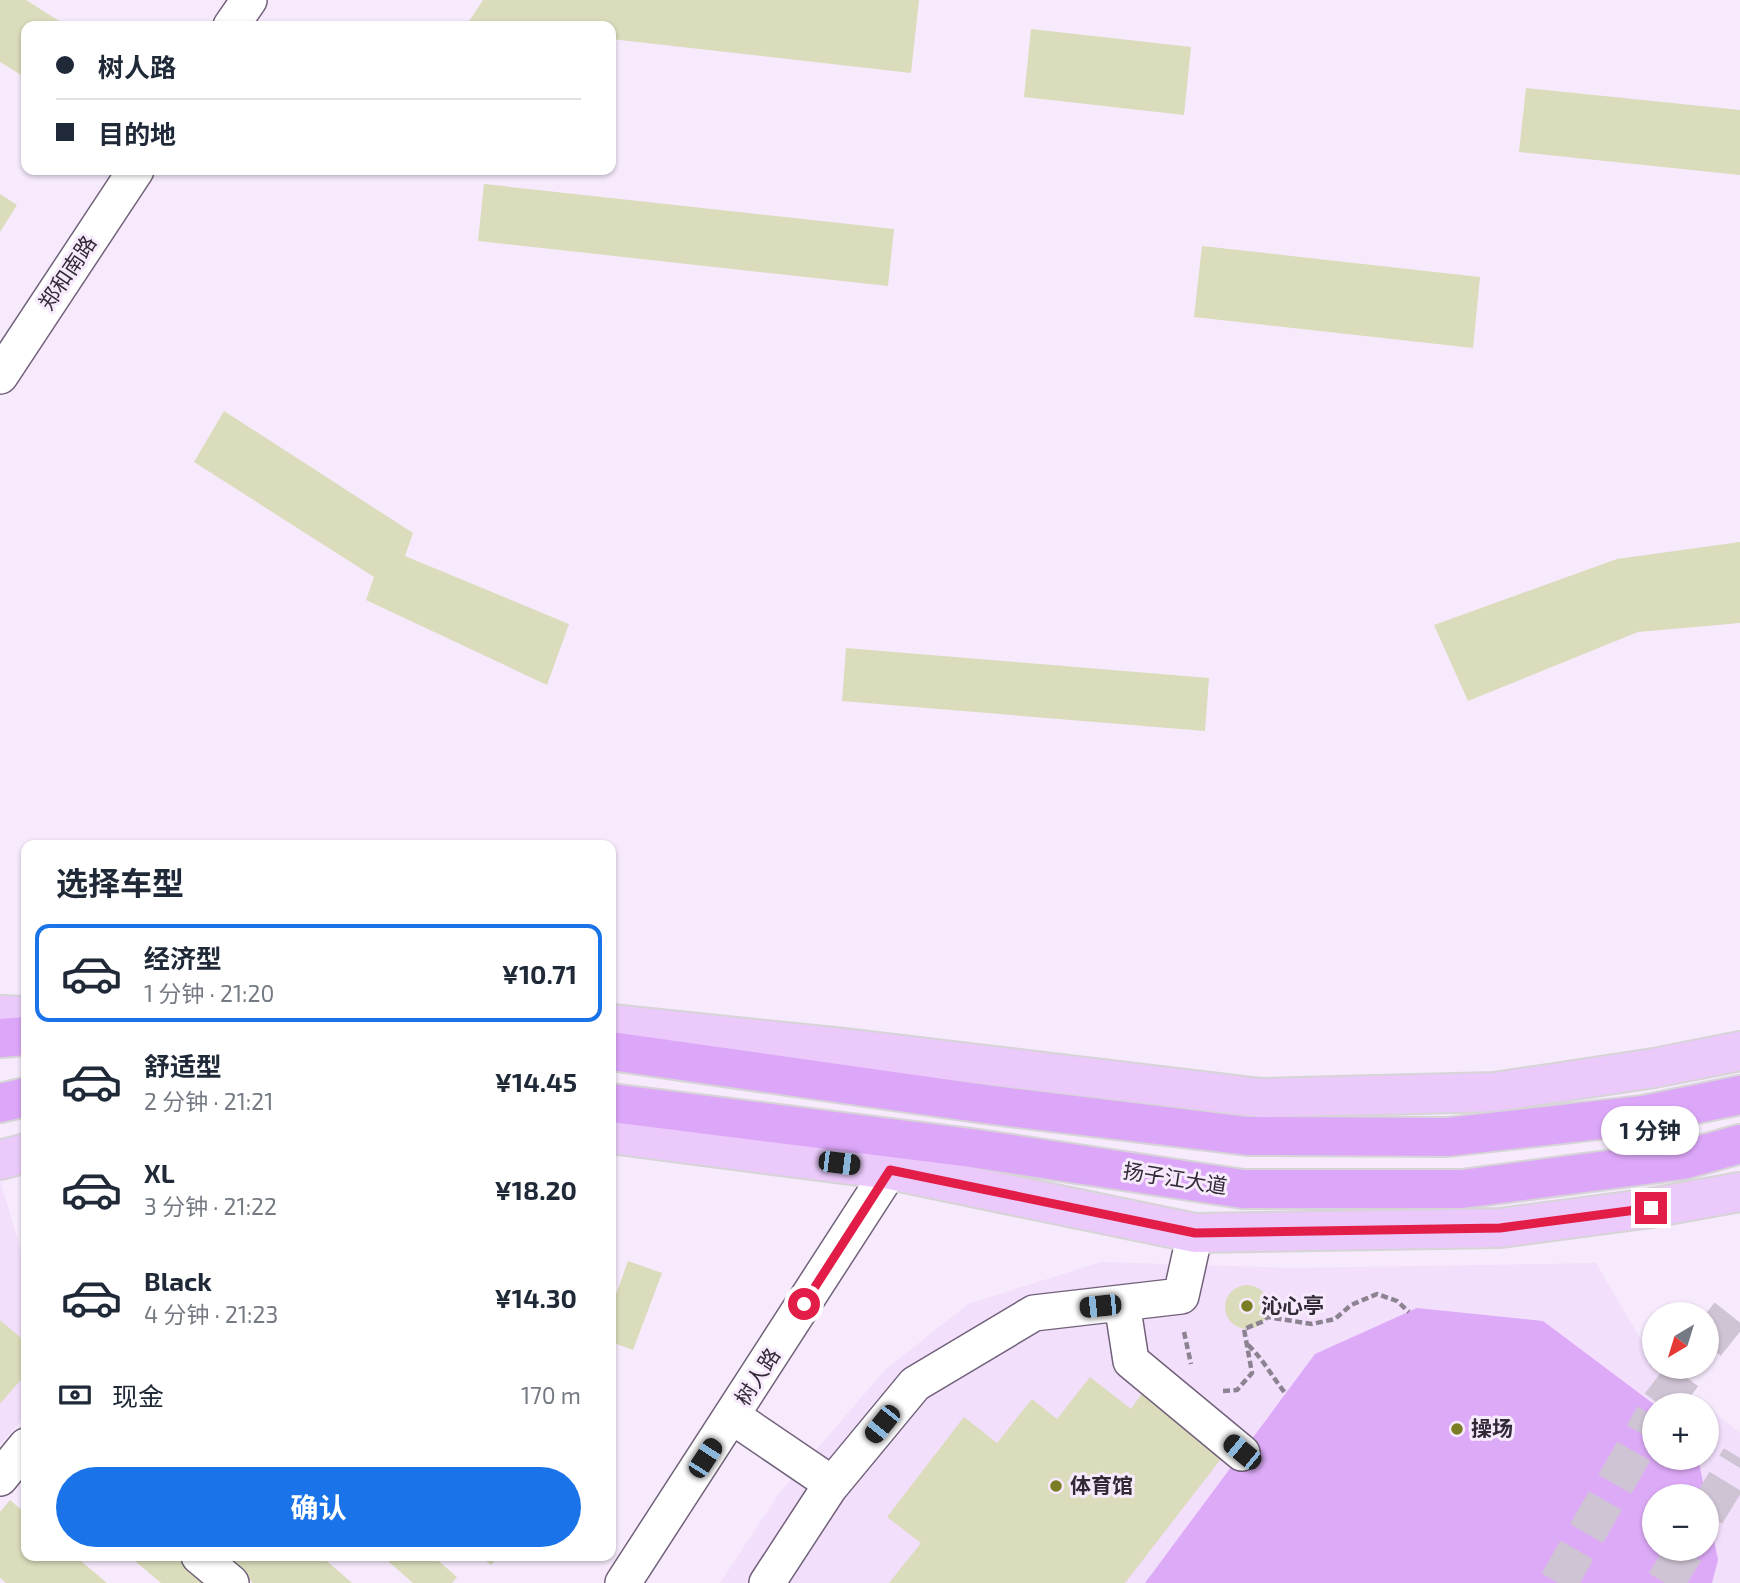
<!DOCTYPE html>
<html lang="zh">
<meta charset="utf-8">
<style>
:root{--surface:#fff;--page:#f2f2f3;--text:#1f2937;--muted:#747a83;--line:#e0e1e3;--accent:#1a73e8}
body{margin:0;font-family:"Exo 2","Noto Sans SC",sans-serif;background:var(--page);color:var(--text);height:100vh;display:flex;flex-direction:column;font-size:26px;white-space:nowrap}
*{box-sizing:border-box;margin:0}
p{font-size:23px;color:var(--muted)}
.icon{flex:none;width:38px;height:38px;fill:none;stroke:currentColor;stroke-width:2;stroke-linecap:round;stroke-linejoin:round}
.map{position:relative;flex:1;overflow:hidden}
.panel{position:absolute;left:21px;top:840px;width:595px;height:721px;display:flex;flex-direction:column;background:var(--surface);border-radius:14px;box-shadow:0 2px 5px #0004}
.panel>*{flex:none}
.top-card{position:absolute;left:21px;top:21px;width:595px;height:154px;border-radius:14px;box-shadow:0 2px 5px #0004;display:grid;align-content:center;height:154px;padding:0 35px;background:var(--surface)}
.needle{width:46px;rotate:218deg}
.tools{position:absolute;left:1642px;top:1302px;display:grid;gap:14px}
.tools a{display:grid;place-items:center;width:77px;height:77px;border-radius:50%;background:var(--surface);box-shadow:0 2px 5px #0004;font-size:35px}
.end{position:absolute;width:32px;height:32px;margin:-16px;border:9px solid #e11d48;background:#fff;box-shadow:0 0 0 4px #fff}
.from{border-radius:50%}
.bubble{position:absolute;height:49px;border-radius:24px;background:var(--surface);box-shadow:0 2px 5px #0004;font-size:23px;font-weight:700;line-height:49px;text-align:center}
.car{position:absolute;width:21px;height:42px;margin:-21px -10px;border-radius:9px;box-shadow:0 0 5px 2px #0007;background:linear-gradient(#222 24%,#8ab4d8 0 40%,#222 0 76%,#8ab4d8 0 86%,#222 0)}
.top-card b{display:flex;align-items:center;gap:24px;height:66px;font-size:26px}
.top-card b+b{border-top:2px solid var(--line)}
.top-card i{width:18px;height:18px;background:var(--text)}
ul{padding:0;list-style:none}
li{display:flex;align-items:center;gap:21px;height:98px;margin:0 14px 10px;padding:0 21px;border:4px solid transparent;border-radius:14px}
li div{flex:1}
li b{display:block;font-size:26px}
li em{font-style:normal;font-weight:700}
li.selected{border-color:var(--accent)}
li>.icon{width:63px;height:63px;stroke-width:1.5}
h2{padding:0 35px;font-size:32px;line-height:84px}
.pay{display:flex;align-items:center;gap:18px;height:77px;padding:0 35px;font-size:26px}
.pay p{margin-inline-start:auto}
.action{display:flex;gap:14px;margin-top:auto;padding:14px 35px}
.action a{flex:1;height:80px;border-radius:42px;background:var(--accent);color:#fff;font-size:28px;font-weight:700;line-height:80px;text-align:center}
.map>svg:first-child{display:block}
.built{fill:#f2dffc;fill-rule:evenodd}
.green{fill:#ddaaf8}
.building{fill:#dadcbb}
.lines{fill:none;stroke-linecap:round;stroke-linejoin:round}
.highway-tunnel{stroke:#cfc4d4;stroke-width:38;stroke-dasharray:38 19;stroke-linecap:butt}
.minor-casing{stroke:#71617a;stroke-width:38}
.major-casing{stroke:#d6d4d7;stroke-width:42}
.highway-casing{stroke:#d6d4d7;stroke-width:42}
.path{stroke:#8c8391;stroke-width:4.5;stroke-dasharray:7 3.5;stroke-linecap:butt}
.minor{stroke:#fff;stroke-width:35}
.major{stroke:#ebcafb;stroke-width:38}
.highway{stroke:#dda7f9;stroke-width:38}
.route{stroke:#e11d48;stroke-width:9}
.poi-dot{fill:#7b7d25;stroke:#f6eafc;stroke-width:2.5}
.labels{text-anchor:middle;stroke-width:6;stroke-linejoin:round;paint-order:stroke}
.street-label{font-size:21px;fill:#312a35;stroke:#f6eafc}
.poi-label{font-size:21px;font-weight:bold;fill:#312a35;stroke:#f6eafc;text-anchor:start}
</style>
<div class="map">
<svg width="1740" height="1583" viewBox="0 0 1740 1583">
<rect width="100%" height="100%" fill="#f6eafc"/>
<path class="built" d="M0,1179L26,1269V1415L0,1445Z
M1101,1262L1292,1268L1596,1263L1654,1362V1367H1657L1705,1405H1654V1458H1706V1406L1740,1433V1583H720L780,1492L886,1369L968,1304ZM1654,1496H1706V1549H1654Z"/>
<path class="green" d="M1417,1308L1543,1321L1655,1405L1654,1458H1698L1706,1496H1654V1549H1706V1500L1718,1560L1712,1583H1145L1315,1354Z"/>
<path class="building" d="M0,0H26L67,26H26V78L0,62Z
M483,0H919L911,73L611,39V26H499L468,23Z
M1031,29L1191,47L1184,115L1024,97Z
M1526,88L1740,110V175L1519,152Z
M484,184L894,229L888,286L478,241Z
M0,194L17,205L0,232Z
M1202,246L1480,277L1473,348L1194,317Z
M224,411L413,533L405,556L569,624L547,685L366,600L374,577L194,462Z
M1740,542V623L1638,632L1468,701L1434,625L1617,559Z
M846,648L1209,678L1205,731L842,701Z
M628,1261L662,1273L633,1350L611,1342V1308Z
M1225 1307a22 22 0 1 1 44 0a22 22 0 1 1-44 0Z
M0,1320L26,1342V1374L0,1404Z
M1090,1377L1131,1409L1143,1392L1224,1455L1125,1583H889L921,1543L887,1517L964,1417L997,1443L1032,1399L1057,1419Z
M10,1500L26,1514V1556H75L107,1583H6L0,1578V1512Z
M129,1556H178L205,1579L202,1583H161Z
M222,1556H321L352,1583H253Z
M382,1556H433L457,1577L452,1583H413Z
M480,1556H499L491,1565Z"/>
<g class="lines">
<path class="highway-tunnel" d="M1706,1344L1740,1301
M1660,1405L1689,1367
M1706,1514L1740,1458
M1558,1583L1654,1416
M1665,1583L1686,1549"/>
<g class="minor-casing">
<path id="minor" d="M231,26L249,0
M0,376L136,170
M1122,1303L1131,1361L1242,1453
M732,1416L832,1484
M0,1478L26,1446
M199,1556L231,1583
M623,1583L890,1170
M767,1583L829,1488L915,1384L1034,1313L1181,1296L1195,1233"/>
</g>
<g class="major-casing">
<path id="major" d="M0,1015L26,1016
M611,1024L843,1048L1261,1098L1495,1092L1654,1068L1740,1051
M611,1134L890,1170L1195,1233L1500,1228L1651,1208L1740,1192
M0,1160L26,1153"/>
</g>
<g class="highway-casing">
<path id="highway" d="M0,1038L26,1036
M611,1051L985,1104L1248,1136L1447,1137L1643,1115L1740,1095
M0,1103L26,1097
M611,1103L971,1148L1243,1189H1462L1683,1160L1740,1144"/>
</g>
<path class="path" d="M1184,1332L1191,1364
M1248,1345C1264,1360 1272,1377 1286,1394
M1223,1391L1237,1390L1252,1373L1244,1329L1264,1321L1267,1317L1312,1324L1335,1319L1351,1305L1377,1294L1397,1301L1409,1312"/>
<use href="#minor" class="minor"/>
<use href="#major" class="major"/>
<use href="#highway" class="highway"/>
</g>
<g class="lines">
<path class="route" d="M804,1304L890,1170L1195,1233L1500,1228L1651,1208"/>
</g>
<g class="poi-dot">
<circle cx="1247" cy="1306" r="7"/>
<circle cx="1457" cy="1429" r="7"/>
<circle cx="1056" cy="1486" r="7"/>
</g>
<g class="labels">
<g class="street-label">
<text transform="translate(68 273) rotate(-56)" y="7">郑和南路</text>
<text transform="translate(1175 1179) rotate(9)" y="7">扬子江大道</text>
<text transform="translate(758 1377) rotate(-57)" y="7">树人路</text>
</g>
<g class="poi-label">
<text x="1261" y="1313">沁心亭</text>
<text x="1471" y="1436">操场</text>
<text x="1070" y="1493">体育馆</text>
</g>
</g>
</svg>
<div class="tools">
<a><svg class="needle" viewBox="-14 -14 28 28"><path d="M0-13l5 13h-10z" fill="#e53935"/><path d="M0 13l5-13h-10z" fill="#747a83"/></svg></a>
<a>+</a>
<a>−</a>
</div>
<i class="end from" style="left:804px;top:1304px"></i>
<i class="end" style="left:1651px;top:1208px"></i>
<div class="bubble" style="left:1601px;top:1106px;width:98px">1 分钟</div>
<i class="car" style="left:839px;top:1163px;rotate:97deg"></i>
<i class="car" style="left:1100px;top:1306px;rotate:264deg"></i>
<i class="car" style="left:882px;top:1424px;rotate:219deg"></i>
<i class="car" style="left:1242px;top:1452px;rotate:309deg"></i>
<i class="car" style="left:705px;top:1458px;rotate:33deg"></i>
<div class="top-card">
<b><i class="from"></i>树人路</b>
<b><i></i>目的地</b>
</div>
<section class="panel">
<h2>选择车型</h2>
<ul>
<li class="selected"><svg class="icon" aria-label="car" viewBox="0 0 24 24"><path d="M5 17H2v-5l4-1 3-4h7l3 4 3 1v5h-3M9 17h6M6 11h13"/><circle cx="7" cy="17" r="2"/><circle cx="17" cy="17" r="2"/></svg><div><b>经济型</b><p>1 分钟 · 21:20</p></div><em>¥10.71</em></li>
<li><svg class="icon" aria-label="car" viewBox="0 0 24 24"><path d="M5 17H2v-5l4-1 3-4h7l3 4 3 1v5h-3M9 17h6M6 11h13"/><circle cx="7" cy="17" r="2"/><circle cx="17" cy="17" r="2"/></svg><div><b>舒适型</b><p>2 分钟 · 21:21</p></div><em>¥14.45</em></li>
<li><svg class="icon" aria-label="car" viewBox="0 0 24 24"><path d="M5 17H2v-5l4-1 3-4h7l3 4 3 1v5h-3M9 17h6M6 11h13"/><circle cx="7" cy="17" r="2"/><circle cx="17" cy="17" r="2"/></svg><div><b>XL</b><p>3 分钟 · 21:22</p></div><em>¥18.20</em></li>
<li><svg class="icon" aria-label="car" viewBox="0 0 24 24"><path d="M5 17H2v-5l4-1 3-4h7l3 4 3 1v5h-3M9 17h6M6 11h13"/><circle cx="7" cy="17" r="2"/><circle cx="17" cy="17" r="2"/></svg><div><b>Black</b><p>4 分钟 · 21:23</p></div><em>¥14.30</em></li>
</ul>
<div class="pay"><svg class="icon" aria-label="cash" viewBox="0 0 24 24"><path d="M3 7h18v10H3z"/><circle cx="12" cy="12" r="2"/></svg>现金<p>170 m</p></div>
<div class="action"><a>确认</a></div>
</section>
</div>
